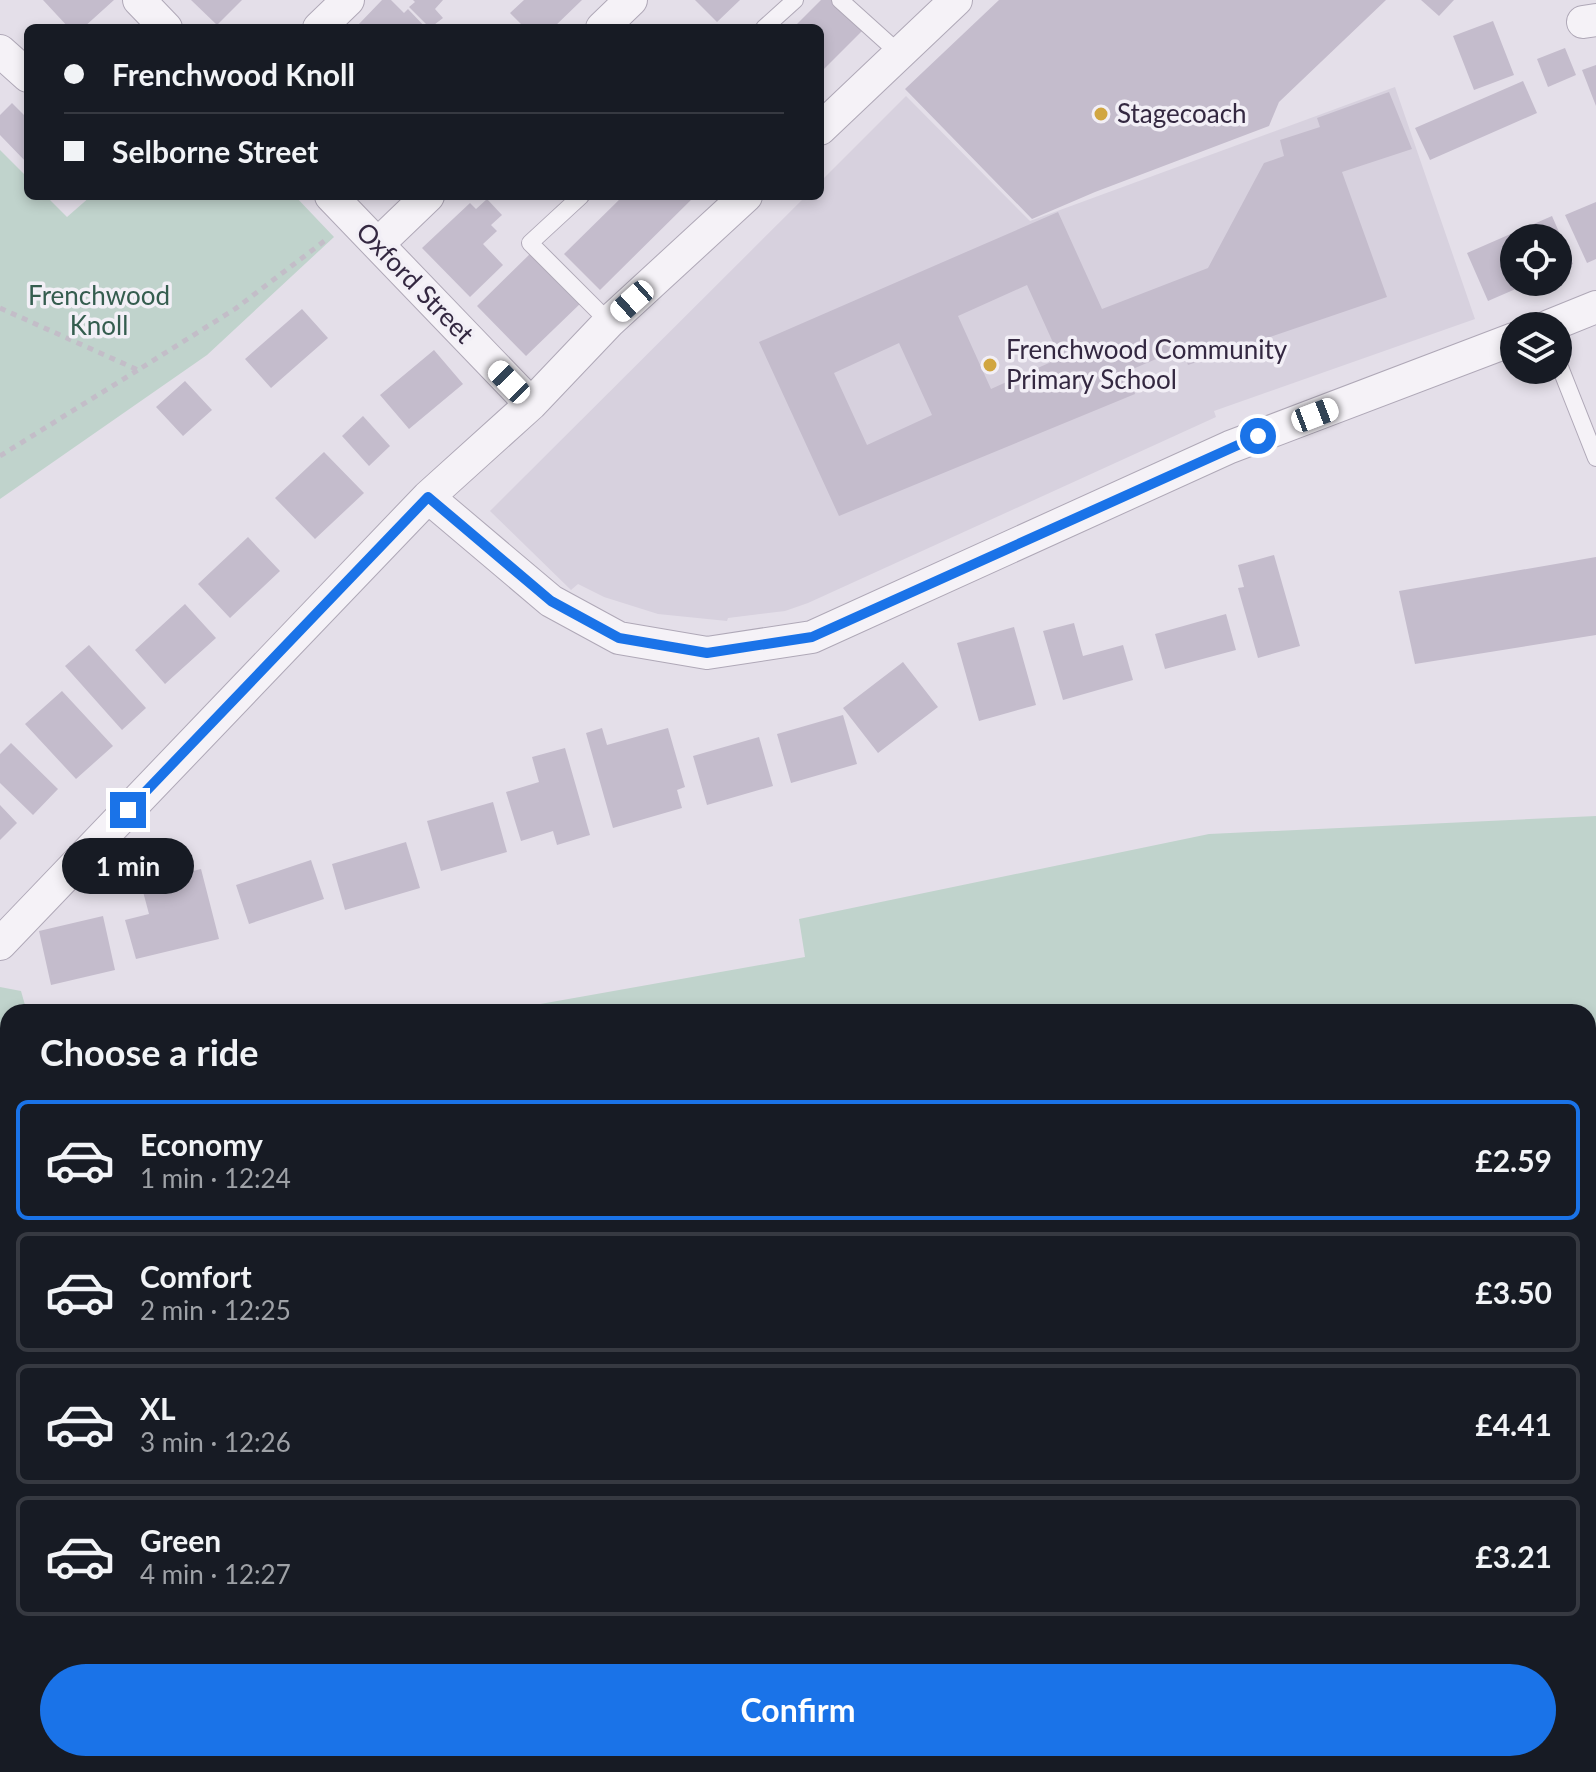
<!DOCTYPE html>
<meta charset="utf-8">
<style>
:root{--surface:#171b24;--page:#20242c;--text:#f1f3f6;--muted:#9ea1a6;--line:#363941;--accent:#1a73e8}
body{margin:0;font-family:Lato,sans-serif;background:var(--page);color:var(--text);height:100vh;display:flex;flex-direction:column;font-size:30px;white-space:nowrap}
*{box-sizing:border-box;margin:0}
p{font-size:26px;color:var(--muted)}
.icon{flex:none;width:44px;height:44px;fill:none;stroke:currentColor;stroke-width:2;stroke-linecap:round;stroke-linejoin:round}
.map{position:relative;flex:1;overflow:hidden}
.sheet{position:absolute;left:0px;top:1004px;width:1596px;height:768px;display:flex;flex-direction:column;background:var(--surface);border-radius:24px 24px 0 0;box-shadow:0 4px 12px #0003}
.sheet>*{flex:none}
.guide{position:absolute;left:24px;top:24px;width:800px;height:176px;border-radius:12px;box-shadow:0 4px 12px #0003;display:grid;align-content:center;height:176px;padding:0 40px;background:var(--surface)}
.tools{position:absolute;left:1500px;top:224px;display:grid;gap:16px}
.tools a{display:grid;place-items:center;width:72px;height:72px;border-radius:50%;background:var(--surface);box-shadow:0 4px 12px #0003;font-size:40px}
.end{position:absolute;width:36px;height:36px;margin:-18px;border:10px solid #1a73e8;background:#fff;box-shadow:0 0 0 4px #fff}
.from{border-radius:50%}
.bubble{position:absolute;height:56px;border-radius:28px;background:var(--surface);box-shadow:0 4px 12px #0003;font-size:26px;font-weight:700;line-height:56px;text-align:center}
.car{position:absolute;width:24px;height:48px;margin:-24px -12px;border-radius:10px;box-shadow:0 0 6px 2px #0007;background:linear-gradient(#fff 24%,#345 0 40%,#fff 0 76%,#345 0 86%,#fff 0)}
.guide b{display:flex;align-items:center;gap:28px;height:76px;font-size:30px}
.guide b+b{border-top:2px solid var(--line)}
.guide i{width:20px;height:20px;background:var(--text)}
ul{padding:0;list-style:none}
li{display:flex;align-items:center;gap:24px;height:120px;margin:0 16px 12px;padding:0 24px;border:4px solid var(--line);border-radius:12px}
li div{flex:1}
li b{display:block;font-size:30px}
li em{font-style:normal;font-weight:700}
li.on{border-color:var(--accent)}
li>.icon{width:72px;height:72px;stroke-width:1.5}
h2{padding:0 40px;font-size:36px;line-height:96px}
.button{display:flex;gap:16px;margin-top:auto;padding:16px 40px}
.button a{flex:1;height:92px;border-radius:48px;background:var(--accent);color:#fff;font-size:32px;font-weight:700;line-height:92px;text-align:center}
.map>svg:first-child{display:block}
.built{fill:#d7d1de}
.green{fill:#c0d3cc}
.building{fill:#c4bccc;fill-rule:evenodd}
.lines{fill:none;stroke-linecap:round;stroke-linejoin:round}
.lane-casing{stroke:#afa8b7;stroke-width:18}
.street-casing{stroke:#afa8b7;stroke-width:34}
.path{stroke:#c3bdc8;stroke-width:5;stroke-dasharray:6 6;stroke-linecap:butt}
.lane{stroke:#f5f2f7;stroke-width:16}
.street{stroke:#f5f2f7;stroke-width:32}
.route{stroke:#1a73e8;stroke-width:10}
.poi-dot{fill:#d1a641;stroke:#f2eff6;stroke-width:3}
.labels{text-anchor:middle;stroke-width:7;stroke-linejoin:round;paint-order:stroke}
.poi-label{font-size:26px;fill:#342841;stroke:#f2eff6;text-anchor:start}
.street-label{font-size:26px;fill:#342841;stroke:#f2eff6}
.park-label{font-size:26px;fill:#355d4f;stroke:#f2eff6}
</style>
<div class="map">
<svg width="1596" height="1772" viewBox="0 0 1596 1772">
<rect width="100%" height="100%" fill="#e4dfe9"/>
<path class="built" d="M1395,87L1475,319L1214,411L1216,417L808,603L785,611L728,618L727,621L658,614L604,597L578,584L571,590L490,511L806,196H820V182L906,96L1030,221Z"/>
<path class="green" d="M0,150L28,178V196H46L67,217L91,196H295L334,237L207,355L0,499Z
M1596,816V1465L1588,1462V1012H496L805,957L799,919L1209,834Z
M0,987L21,991L27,1012H8V1764H1382L1379,1772H0Z"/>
<path class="building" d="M43,0H114L83,28H69Z
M191,0H242L217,25Z
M382,0H391L404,13L408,9L426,28H361L358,25Z
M413,0H443L435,9L443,18L430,28L409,7L415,2Z
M524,0H582L553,28H525L510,13Z
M695,0H740L717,22Z
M821,0H838L865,28L820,73V28H793Z
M999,0H1386L1279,102L1269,126L1095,192L1032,219L905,89Z
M1421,0H1454L1439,16Z
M1493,21L1514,75L1474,90L1453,36Z
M1565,48L1576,75L1548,87L1537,59Z
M1596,65V106L1582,70Z
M1523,81L1537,113L1430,160L1415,128Z
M1389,92L1412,149L1342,172L1387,297L1188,365L1182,348L1128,371L1135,394L839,516L759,342L1058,212L1102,309L1208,268L1264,163L1284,156L1280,140L1320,127L1317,118ZM1027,285L1060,358L991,389L958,316ZM899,343L932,415L867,445L834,373Z
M12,103L26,117L28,116V164L0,135V115Z
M623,196H695L600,290L564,254Z
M487,199L502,215L491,225L497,231L483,244L503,265L470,297L422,248L470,203L476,209Z
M1596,202V259L1587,263L1565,215Z
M1552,216L1573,264L1558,271V238H1514V282H1532L1488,301L1467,253Z
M534,250L583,301L526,356L477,306Z
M302,309L328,338L271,388L245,359Z
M434,350L463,384L409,429L380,395Z
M185,381L212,410L183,436L156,407Z
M363,416L390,446L369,466L342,436Z
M324,452L364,493L315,539L275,498Z
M248,537L280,571L230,618L198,584Z
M1274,555L1300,646L1258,658L1238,588L1244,587L1238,565Z
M1596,557V635L1415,664L1399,591Z
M185,604L216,638L165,684L135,650Z
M1226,614L1236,650L1165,669L1155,634Z
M1074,623L1083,656L1123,645L1133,680L1063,700L1043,631Z
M1014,627L1036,705L979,721L957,643Z
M89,645L146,708L122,730L65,666Z
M903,662L938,707L878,753L843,708Z
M62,691L113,746L76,779L25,724Z
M843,715L857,764L791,783L777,734Z
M602,728L607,745L668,728L685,787L677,790L682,808L613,828L586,733Z
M759,737L773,786L707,805L693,756Z
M11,743L58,789L33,815L0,783V754Z
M565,748L590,835L557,845L553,831L521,841L506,792L539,782L532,757Z
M493,802L507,852L441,871L427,821Z
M0,805L17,823L0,840Z
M406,842L420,888L345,910L332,864Z
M311,860L324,899L249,924L236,885Z
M201,869L219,939L136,959L125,920L149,914L141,884Z
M103,916L115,970L51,985L39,931Z
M1588,1462L1596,1465V1643L1588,1644Z
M1444,1764H1544L1541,1772H1440Z"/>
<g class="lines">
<g class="lane-casing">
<path id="lane" d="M840,0L901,55
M764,28L795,0
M581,196L530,243L609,322
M1558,362L1596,458"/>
</g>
<g class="street-casing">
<path id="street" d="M139,0L166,28
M1583,22L1596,20
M319,28L348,0
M602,28L631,0
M0,51L28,76
M820,129L956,0
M331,196L531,404
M378,244L428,196
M1549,326L1596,307
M428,497L551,601L619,638L707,653L812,637L1230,447L1514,339
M0,944L428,497L531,404L609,322L746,196
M1379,1772L1383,1764"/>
</g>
<path class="path" d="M0,308L138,370L235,309L327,239
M0,456L138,370
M0,1217L8,1218
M0,1764L8,1772"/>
<use href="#lane" class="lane"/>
<use href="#street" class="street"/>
</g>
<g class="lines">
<path class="route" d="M128,810L428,497L551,601L619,638L707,653L812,637L1258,436"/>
</g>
<g class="poi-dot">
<circle cx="1101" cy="114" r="8"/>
<circle cx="990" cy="365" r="8"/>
</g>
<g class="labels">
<g class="poi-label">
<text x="1117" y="123">Stagecoach</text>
<text x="1006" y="359">Frenchwood Community<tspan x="1006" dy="30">Primary School</tspan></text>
</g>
<g class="street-label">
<text transform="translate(415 283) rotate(46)" y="9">Oxford Street</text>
</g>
<g class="park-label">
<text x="99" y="305">Frenchwood<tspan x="99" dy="30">Knoll</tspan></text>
</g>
</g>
</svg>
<div class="tools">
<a><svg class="icon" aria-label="locate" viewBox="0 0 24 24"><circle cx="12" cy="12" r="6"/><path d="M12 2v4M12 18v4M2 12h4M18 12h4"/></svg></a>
<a><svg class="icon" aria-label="layers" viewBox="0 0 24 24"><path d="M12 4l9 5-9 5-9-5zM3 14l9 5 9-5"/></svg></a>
</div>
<i class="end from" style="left:1258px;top:436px"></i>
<i class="end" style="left:128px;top:810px"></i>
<div class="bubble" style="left:62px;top:838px;width:132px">1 min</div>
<i class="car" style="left:632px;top:301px;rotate:228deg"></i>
<i class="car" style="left:509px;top:382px;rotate:316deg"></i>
<i class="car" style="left:1315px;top:415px;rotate:69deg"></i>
<div class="guide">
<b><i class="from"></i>Frenchwood Knoll</b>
<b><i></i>Selborne Street</b>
</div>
<section class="sheet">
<h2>Choose a ride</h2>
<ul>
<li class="on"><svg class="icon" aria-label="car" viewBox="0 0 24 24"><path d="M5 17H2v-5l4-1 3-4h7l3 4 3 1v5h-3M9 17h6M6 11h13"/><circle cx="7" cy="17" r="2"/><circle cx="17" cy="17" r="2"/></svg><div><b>Economy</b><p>1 min · 12:24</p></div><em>£2.59</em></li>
<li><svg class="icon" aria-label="car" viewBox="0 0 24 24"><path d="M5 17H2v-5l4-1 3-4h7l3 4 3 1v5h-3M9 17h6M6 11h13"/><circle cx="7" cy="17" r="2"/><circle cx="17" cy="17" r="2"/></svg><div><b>Comfort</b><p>2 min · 12:25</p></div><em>£3.50</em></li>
<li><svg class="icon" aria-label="car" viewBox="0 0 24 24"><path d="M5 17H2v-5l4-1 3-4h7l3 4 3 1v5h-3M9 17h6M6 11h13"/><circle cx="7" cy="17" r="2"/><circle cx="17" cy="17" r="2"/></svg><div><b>XL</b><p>3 min · 12:26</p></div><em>£4.41</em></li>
<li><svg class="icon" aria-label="car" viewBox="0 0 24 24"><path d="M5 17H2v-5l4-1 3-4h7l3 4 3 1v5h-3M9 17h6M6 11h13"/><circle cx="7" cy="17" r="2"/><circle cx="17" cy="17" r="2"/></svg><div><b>Green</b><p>4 min · 12:27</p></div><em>£3.21</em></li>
</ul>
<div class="button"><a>Confirm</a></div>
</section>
</div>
